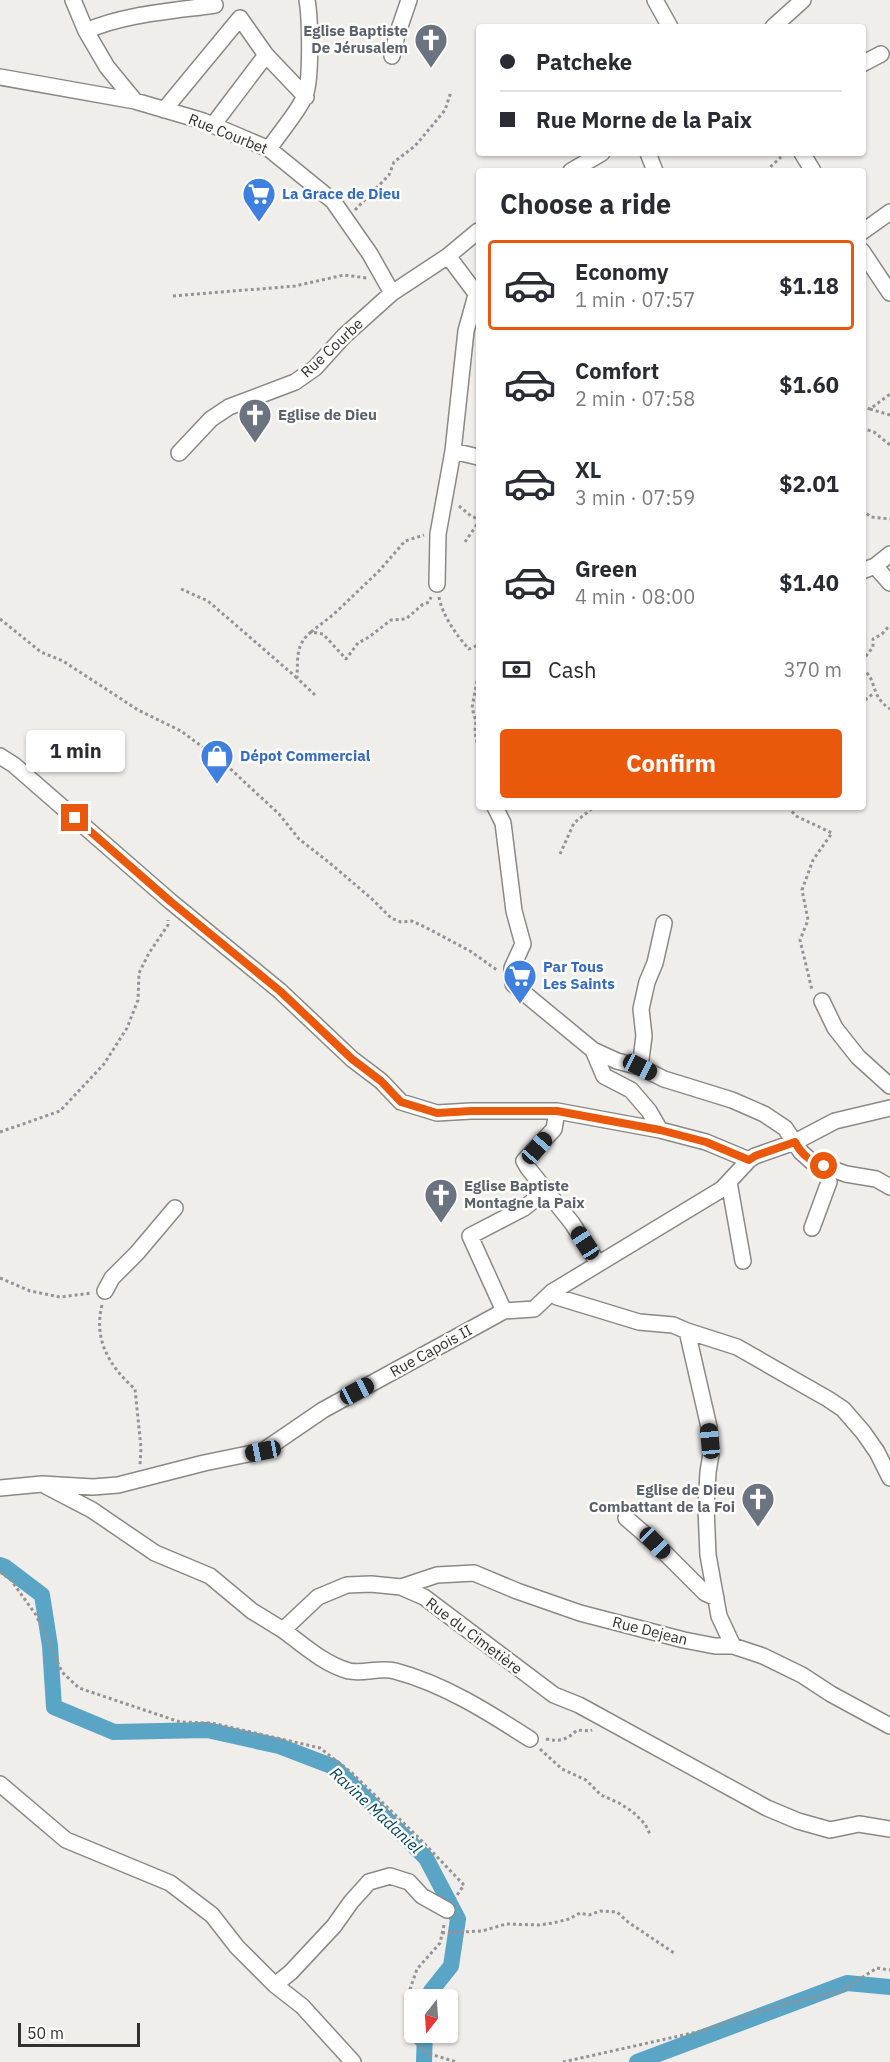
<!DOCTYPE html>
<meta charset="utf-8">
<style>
:root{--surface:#fff;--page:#f2f2f3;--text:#2b2b33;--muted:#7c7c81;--line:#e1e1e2;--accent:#ea580c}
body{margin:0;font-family:"IBM Plex Sans",sans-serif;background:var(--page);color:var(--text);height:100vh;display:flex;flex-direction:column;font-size:22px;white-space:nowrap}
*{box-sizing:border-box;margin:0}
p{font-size:20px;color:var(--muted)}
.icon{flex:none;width:33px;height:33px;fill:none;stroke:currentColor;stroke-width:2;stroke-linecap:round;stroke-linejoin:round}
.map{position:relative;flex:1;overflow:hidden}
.drawer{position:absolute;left:476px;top:168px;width:390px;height:642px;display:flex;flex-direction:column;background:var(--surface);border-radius:6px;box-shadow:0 2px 4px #0004}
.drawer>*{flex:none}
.banner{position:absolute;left:476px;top:24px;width:390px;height:132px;border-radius:6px;box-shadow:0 2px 4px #0004;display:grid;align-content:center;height:132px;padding:0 24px;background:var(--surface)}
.needle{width:39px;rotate:197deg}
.buttons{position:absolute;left:404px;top:1989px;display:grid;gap:12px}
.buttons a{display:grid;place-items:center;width:54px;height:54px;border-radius:6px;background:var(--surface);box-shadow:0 2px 4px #0004;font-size:30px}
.scale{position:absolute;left:18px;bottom:15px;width:122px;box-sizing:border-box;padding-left:6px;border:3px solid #31312f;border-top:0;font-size:16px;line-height:21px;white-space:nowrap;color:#31312f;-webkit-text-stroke:4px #fcfcf8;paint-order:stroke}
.end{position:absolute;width:27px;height:27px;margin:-14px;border:8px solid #ea580c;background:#fff;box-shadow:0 0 0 3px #fff}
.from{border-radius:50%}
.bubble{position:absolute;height:42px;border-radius:6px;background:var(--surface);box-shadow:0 2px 4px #0004;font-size:20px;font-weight:800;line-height:42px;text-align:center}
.car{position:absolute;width:18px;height:36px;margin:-18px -9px;border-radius:8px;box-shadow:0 0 4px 2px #0007;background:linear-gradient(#222 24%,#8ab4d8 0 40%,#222 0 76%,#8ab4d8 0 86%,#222 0)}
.banner b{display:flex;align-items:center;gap:21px;height:57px;font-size:22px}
.banner b+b{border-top:2px solid var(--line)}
.banner i{width:15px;height:15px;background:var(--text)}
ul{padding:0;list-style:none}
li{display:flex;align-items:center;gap:18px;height:90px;margin:0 12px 9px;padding:0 12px;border:3px solid transparent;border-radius:6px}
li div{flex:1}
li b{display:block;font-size:22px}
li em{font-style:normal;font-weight:800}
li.on{border-color:var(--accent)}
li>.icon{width:54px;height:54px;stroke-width:1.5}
h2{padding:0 24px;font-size:27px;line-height:72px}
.pay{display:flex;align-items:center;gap:15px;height:66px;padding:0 24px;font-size:22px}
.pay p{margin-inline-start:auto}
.button{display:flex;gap:12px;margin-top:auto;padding:12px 24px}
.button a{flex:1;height:69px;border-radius:6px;background:var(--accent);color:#fff;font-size:24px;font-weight:800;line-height:69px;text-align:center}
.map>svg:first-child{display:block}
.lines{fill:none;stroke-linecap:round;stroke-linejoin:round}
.canal{stroke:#5aa4c5;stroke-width:16}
.minor-casing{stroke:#8a8986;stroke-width:18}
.path{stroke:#959492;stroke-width:3;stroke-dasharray:3 3;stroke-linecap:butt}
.minor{stroke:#fff;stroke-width:15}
.route{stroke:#ea580c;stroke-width:8}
.labels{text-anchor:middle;stroke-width:5;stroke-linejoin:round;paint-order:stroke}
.worship-label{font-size:15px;font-weight:bold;fill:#5b616d;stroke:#fcfcf8;text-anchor:end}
.street-label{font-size:15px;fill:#31312f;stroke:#fcfcf8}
.shop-label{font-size:15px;font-weight:bold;fill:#366cbe;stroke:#fcfcf8;text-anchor:start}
.water-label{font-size:16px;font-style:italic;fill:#004259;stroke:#fcfcf8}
</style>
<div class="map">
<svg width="890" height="2062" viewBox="0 0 890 2062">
<rect width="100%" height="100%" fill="#efeeeb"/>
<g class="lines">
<path class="canal" d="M0,1565L5,1567L42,1595L50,1646L54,1707L114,1732L207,1730L279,1746L334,1767L426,1858L458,1919L451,1966L431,1991L429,2000
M424,2062L425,2032
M637,2062L847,1983L890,1987"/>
<g class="minor-casing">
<path id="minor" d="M73,0L86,31L107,67L135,101
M655,0L670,27
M773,27L803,0
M86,31C124,14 173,11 215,5
M392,56L397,35L409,0
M862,64L881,54
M0,77L135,101L203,121L269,149L333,201L370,254L392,293
M164,110L240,18L266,55L306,97
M213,125L266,55
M269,149C280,132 295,116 304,98C312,85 310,17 307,0
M648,153L655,171
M802,153L813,171
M571,171L602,153
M862,232L890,212
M862,251L890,293
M448,256L478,296
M453,451L478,457
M179,453L211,419L229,407L295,382L315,368L344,336L392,293L448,256L478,231
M875,566L890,583
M862,571L875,566L890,554
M437,584L438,534L453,451L466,331L476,295
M0,756L14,765L170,901L280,991L352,1059L381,1081L401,1102L437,1113L471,1111H557L660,1130L706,1142L749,1160
M495,807L503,823L514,911L523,944L512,968L513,984L593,1050L604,1076L631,1090L649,1111L660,1130
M822,1001L835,1028L858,1057L890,1086
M593,1050L617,1061L640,1067L664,1079L732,1100L764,1114L785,1128L801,1152L811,1161L846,1174L876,1179L890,1187
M640,1067L644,1036L641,1009L647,982L655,963L664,923
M557,1111L554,1129L524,1161L528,1168L572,1223L598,1263
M729,1182L743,1261
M812,1228L829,1182L823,1166
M105,1291L112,1278L137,1253L175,1208
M552,1292L557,1297L639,1322L673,1325L687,1331L709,1427L711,1454L708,1472L706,1508L708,1555L719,1616L733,1646
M504,1311L470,1236L524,1208L546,1191
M687,1331L737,1347L828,1399L843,1409L863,1432L877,1452L890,1478
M46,1486L92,1510L155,1553L210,1576L252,1611L283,1630L318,1597L347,1585L371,1584L401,1587L424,1597L554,1695L579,1705L767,1808L798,1821L830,1830L859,1824L890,1829
M0,1488L42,1484L93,1487L118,1485L204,1463L263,1451L323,1410L504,1311L534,1309L552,1292L722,1189L749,1160L755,1156L795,1142L835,1121L890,1108
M626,1518L655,1543L705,1593L716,1598
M401,1587L437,1575L474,1573L517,1591L580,1613L684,1640L715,1646H733L763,1656L802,1675L831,1694L890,1726
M283,1630C303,1645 324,1664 349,1671C364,1674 380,1667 395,1671C444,1684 488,1712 530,1739
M0,1784L66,1840L170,1883L212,1915L237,1947L275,1985L302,2006L353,2062
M275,1985L291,1972L334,1926L351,1902L369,1882L390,1876L409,1882L422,1896L447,1910"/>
</g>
<path class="path" d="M766,171L781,157
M355,210L389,175L394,162L415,146L436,121L445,110L451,92
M173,296L295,286L344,275L367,278
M862,406L870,409L890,394
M870,409L890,415
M862,428L874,432L890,445
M459,506L471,516L478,519
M862,510L871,517L890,519
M465,542L478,523
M181,589L208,601L297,678
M439,597C442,615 457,636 469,649L478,645
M0,619L41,652L63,661L138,710L181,731L224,763L279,814L299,839L331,864L372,899L391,918L401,922L412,921L425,927L470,951L497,970
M311,632L334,614L379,571L405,541L424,535
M862,661L873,647V639L882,634L890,625
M862,669C878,679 869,695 890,709
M478,675L472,708L476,721L475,731L478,749
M315,695L297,678C298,659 295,645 311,632L323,634L346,659L358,643L369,637L391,620L406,619L422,605L429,602L431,597
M865,700L874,693
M788,807L796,816L832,833L813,860L802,890L808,920L800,940L812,990
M560,854L574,823L594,807
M0,1132L60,1111L104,1064L127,1028L138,1000L139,973L149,953L168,925V920
M0,1278L30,1291L60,1297L92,1293
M102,1305C93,1340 110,1367 135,1389L141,1448L140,1465
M0,1572L11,1580L36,1615L62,1672L79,1688L180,1722L212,1723L320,1748L352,1773L420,1839L464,1885L455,1898
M546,1739C559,1742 567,1740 577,1730L590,1731L592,1730
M540,1749L562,1769L586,1780L601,1795L619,1803L633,1812L645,1824L651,1836
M444,1925L440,1943L417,1969L408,1995L407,2036L430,2054L456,2062
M442,1933L482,1931L506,1924L539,1925L553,1923L569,1919L580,1913L589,1915L600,1911L617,1912L628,1922L674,1953
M563,2062L697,2032L788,2003L839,1992L877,1968L890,1970"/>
<use href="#minor" class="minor"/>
</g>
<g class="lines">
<path class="route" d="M75,818L170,901L280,991L352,1059L381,1081L401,1102L437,1113L471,1111H557L660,1130L706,1142L749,1160L755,1156L795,1142C802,1155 810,1161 824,1166"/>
</g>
<defs>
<g id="church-pin" transform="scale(1.725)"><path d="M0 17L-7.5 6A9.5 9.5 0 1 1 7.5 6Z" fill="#6b7280" stroke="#fcfcf8"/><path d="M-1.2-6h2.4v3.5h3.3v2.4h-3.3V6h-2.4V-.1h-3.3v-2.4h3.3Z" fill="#fff"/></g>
<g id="supermarket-pin" transform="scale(1.725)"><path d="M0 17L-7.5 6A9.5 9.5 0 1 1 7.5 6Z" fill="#3f7fe0" stroke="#fcfcf8"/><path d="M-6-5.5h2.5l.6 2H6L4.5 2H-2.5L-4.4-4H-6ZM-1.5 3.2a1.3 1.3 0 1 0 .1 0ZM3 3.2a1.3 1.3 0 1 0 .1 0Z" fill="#fff"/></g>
<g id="shop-pin" transform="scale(1.725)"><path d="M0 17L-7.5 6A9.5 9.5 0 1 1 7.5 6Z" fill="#3f7fe0" stroke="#fcfcf8"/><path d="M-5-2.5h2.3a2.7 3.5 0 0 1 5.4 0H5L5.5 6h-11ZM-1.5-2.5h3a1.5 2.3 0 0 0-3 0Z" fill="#fff"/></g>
</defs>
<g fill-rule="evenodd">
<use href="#church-pin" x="431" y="40"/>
<use href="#supermarket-pin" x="259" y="194"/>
<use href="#church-pin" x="255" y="415"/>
<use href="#shop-pin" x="217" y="756"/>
<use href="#supermarket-pin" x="520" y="976"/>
<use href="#church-pin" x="441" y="1195"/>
<use href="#church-pin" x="758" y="1499"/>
</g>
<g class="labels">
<g class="worship-label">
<text x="408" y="36">Eglise Baptiste<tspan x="408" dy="17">De Jérusalem</tspan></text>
<text x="278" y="420" text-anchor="start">Eglise de Dieu</text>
<text x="464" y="1191" text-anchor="start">Eglise Baptiste<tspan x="464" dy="17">Montagne la Paix</tspan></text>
<text x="735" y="1495">Eglise de Dieu<tspan x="735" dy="17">Combattant de la Foi</tspan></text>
</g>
<g class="street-label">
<text transform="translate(228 134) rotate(22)" y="5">Rue Courbet</text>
<text transform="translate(332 348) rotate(-43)" y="5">Rue Courbe</text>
<text transform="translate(431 1351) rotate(-29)" y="5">Rue Capois II</text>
<text transform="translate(650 1631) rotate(14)" y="5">Rue Dejean</text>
<text transform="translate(474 1636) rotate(37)" y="5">Rue du Cimetière</text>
</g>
<g class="shop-label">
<text x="282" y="199">La Grace de Dieu</text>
<text x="240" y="761">Dépot Commercial</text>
<text x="543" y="972">Par Tous<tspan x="543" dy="17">Les Saints</tspan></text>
</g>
<g class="water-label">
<text transform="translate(376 1810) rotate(43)" y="6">Ravine Madaniel</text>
</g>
</g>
</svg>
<div class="buttons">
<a><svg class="needle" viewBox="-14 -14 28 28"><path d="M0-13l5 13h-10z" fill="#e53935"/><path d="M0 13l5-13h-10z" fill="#7c7c81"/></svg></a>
</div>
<div class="scale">50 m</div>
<i class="end from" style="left:824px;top:1166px"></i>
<i class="end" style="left:75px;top:818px"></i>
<div class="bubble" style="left:26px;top:730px;width:99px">1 min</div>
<i class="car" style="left:640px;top:1067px;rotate:117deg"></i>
<i class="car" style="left:537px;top:1148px;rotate:41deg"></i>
<i class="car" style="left:585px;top:1243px;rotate:327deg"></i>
<i class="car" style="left:357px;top:1391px;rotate:62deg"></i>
<i class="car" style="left:710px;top:1441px;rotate:354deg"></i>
<i class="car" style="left:263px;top:1451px;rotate:259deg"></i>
<i class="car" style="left:655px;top:1543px;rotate:136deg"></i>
<div class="banner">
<b><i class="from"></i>Patcheke</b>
<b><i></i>Rue Morne de la Paix</b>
</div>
<section class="drawer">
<h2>Choose a ride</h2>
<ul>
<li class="on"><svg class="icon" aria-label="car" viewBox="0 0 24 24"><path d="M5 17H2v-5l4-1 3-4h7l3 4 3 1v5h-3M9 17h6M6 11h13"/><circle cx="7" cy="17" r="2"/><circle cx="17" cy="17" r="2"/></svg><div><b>Economy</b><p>1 min · 07:57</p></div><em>$1.18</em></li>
<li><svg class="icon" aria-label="car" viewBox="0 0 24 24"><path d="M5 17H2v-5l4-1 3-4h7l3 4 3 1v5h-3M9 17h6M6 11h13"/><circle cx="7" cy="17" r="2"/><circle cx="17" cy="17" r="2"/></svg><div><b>Comfort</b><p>2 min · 07:58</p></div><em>$1.60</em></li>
<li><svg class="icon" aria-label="car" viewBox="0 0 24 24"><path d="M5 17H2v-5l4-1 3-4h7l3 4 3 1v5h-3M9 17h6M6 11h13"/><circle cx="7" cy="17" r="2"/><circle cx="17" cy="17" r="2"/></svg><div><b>XL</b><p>3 min · 07:59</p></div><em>$2.01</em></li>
<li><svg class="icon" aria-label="car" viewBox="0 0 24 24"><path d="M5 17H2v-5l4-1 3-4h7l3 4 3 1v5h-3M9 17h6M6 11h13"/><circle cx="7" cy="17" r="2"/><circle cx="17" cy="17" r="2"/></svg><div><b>Green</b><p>4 min · 08:00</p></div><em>$1.40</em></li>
</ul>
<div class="pay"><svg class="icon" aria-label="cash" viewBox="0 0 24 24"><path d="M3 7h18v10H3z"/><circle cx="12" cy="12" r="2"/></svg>Cash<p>370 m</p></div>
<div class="button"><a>Confirm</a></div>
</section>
</div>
